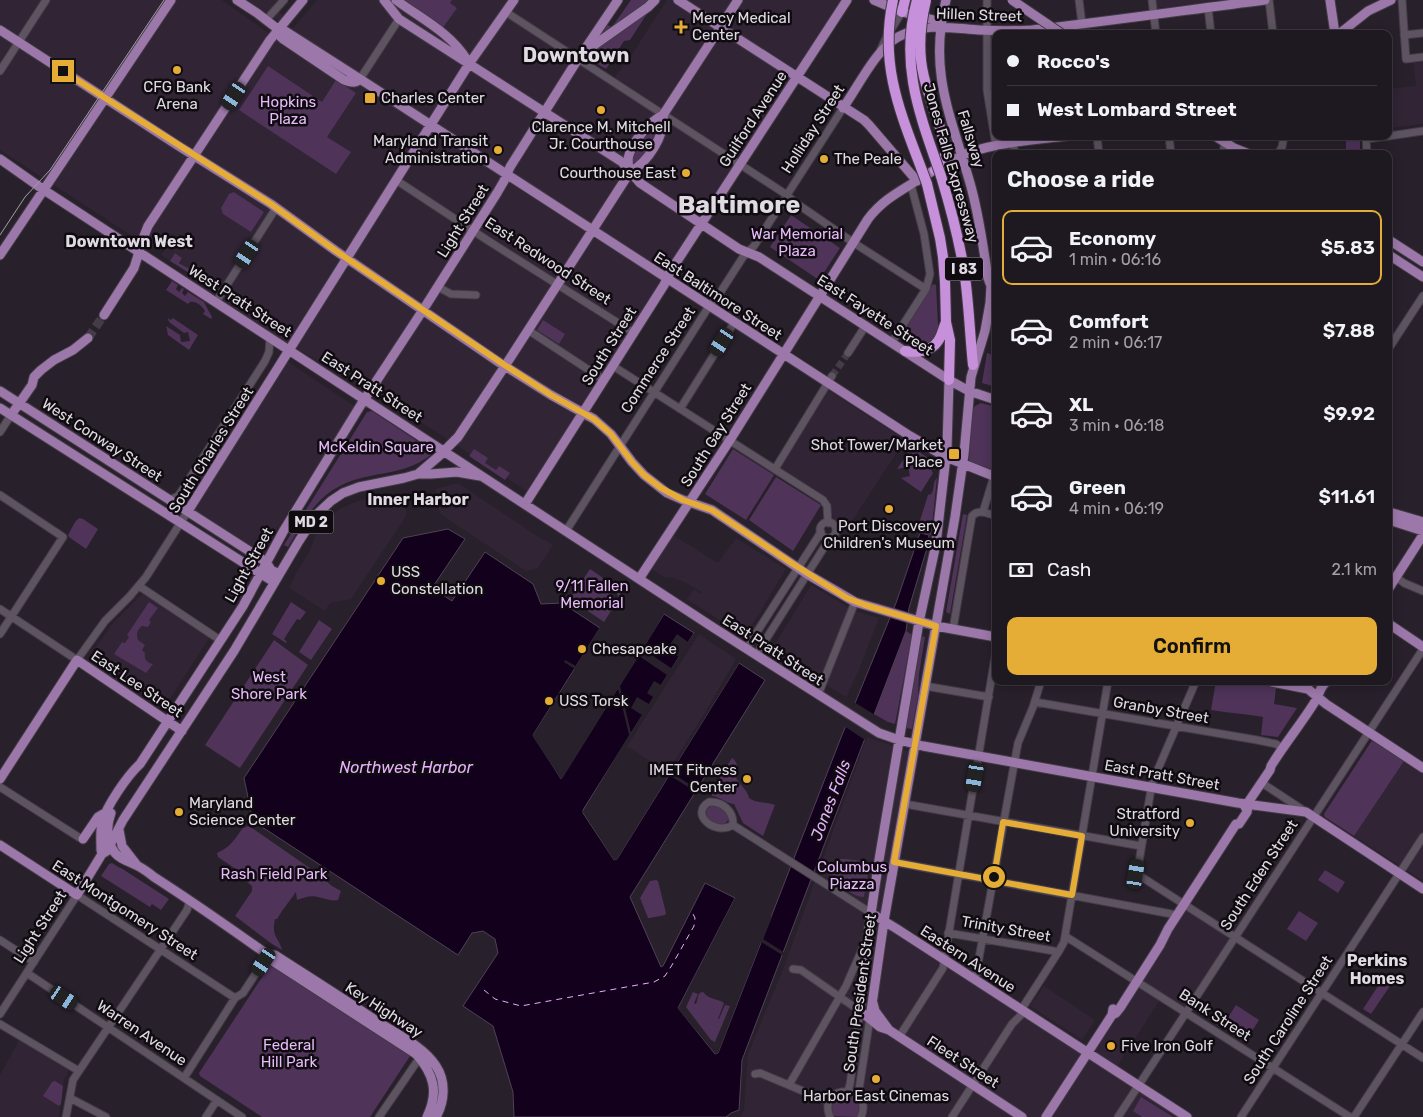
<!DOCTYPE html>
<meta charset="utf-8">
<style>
:root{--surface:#1e1820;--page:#262129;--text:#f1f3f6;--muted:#a1a0a5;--line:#3c373e;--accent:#e5ad36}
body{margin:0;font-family:Rubik,sans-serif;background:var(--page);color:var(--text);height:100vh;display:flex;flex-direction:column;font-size:19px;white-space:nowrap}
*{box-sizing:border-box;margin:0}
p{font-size:16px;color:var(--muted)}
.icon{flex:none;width:28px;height:28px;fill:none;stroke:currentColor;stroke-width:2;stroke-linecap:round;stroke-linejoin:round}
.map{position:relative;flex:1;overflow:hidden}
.panel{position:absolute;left:992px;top:150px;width:400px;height:535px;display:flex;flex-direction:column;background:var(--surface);border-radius:10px;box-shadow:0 2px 12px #0003,0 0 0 1px var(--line)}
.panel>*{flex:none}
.guide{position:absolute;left:992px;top:30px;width:400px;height:110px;border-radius:10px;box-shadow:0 2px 12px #0003,0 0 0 1px var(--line);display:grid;align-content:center;height:110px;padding:0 15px;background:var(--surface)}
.end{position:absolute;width:22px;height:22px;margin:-11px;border:6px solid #e5ad36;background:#111;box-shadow:0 0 0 2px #111}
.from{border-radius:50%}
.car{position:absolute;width:15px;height:30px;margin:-15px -8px;border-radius:6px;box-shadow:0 0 4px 1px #0007;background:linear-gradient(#222 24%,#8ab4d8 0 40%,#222 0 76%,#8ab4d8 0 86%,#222 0)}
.guide b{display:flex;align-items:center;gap:18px;height:48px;font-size:19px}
.guide b+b{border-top:1px solid var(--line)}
.guide i{width:12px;height:12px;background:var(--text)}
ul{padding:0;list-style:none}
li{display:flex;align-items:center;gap:15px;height:75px;margin:0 10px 8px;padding:0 5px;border:2px solid transparent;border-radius:10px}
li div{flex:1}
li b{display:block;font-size:19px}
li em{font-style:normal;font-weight:600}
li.current{border-color:var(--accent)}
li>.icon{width:45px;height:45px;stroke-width:1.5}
h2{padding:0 15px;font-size:22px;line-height:60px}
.pay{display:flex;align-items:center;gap:12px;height:55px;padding:0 15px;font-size:19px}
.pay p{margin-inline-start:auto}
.button{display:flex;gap:10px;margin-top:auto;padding:10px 15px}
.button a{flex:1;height:58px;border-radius:10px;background:var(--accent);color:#111;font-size:20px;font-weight:600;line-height:58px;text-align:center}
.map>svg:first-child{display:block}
.built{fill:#302435;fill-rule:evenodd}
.green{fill:#4f3359}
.water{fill:#13001c;stroke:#504157}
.pier{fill:#28202b;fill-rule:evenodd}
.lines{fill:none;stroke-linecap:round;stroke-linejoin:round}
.ferry{stroke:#e8b0fe;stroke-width:1;stroke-dasharray:6 5;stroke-linecap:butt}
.minor-tunnel{stroke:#443c46;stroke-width:7;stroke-dasharray:7 3.5;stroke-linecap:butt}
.major-tunnel{stroke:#443c46;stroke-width:9;stroke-dasharray:9 4.5;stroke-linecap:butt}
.minor-casing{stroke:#433b45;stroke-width:9}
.major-casing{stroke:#433b45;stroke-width:11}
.highway-casing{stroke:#433b45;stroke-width:12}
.minor{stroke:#5d5361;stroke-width:7}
.major{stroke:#9c78aa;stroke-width:9}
.highway{stroke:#c690db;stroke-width:10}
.tram{stroke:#a39da6;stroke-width:1}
.major-bridge-casing{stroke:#433b45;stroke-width:11;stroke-linecap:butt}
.highway-bridge-casing{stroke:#433b45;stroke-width:12;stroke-linecap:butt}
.major-bridge{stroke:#9c78aa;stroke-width:9}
.highway-bridge{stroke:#c690db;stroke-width:10}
.route{stroke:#e5ad36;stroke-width:6}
.poi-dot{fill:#e5ad36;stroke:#0f0b10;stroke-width:2}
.labels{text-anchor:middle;stroke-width:5;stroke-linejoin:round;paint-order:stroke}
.shield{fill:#0f0b10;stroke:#a19ca3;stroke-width:1}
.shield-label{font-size:14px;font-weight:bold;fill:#e0dae2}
.street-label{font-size:15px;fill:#e0dae2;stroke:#0f0b10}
.poi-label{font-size:15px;fill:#e0dae2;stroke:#0f0b10;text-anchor:start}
.park-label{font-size:15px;fill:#e7bbf9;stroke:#0f0b10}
.neighbourhood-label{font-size:16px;font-weight:bold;fill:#e0dae2;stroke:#0f0b10}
.water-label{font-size:16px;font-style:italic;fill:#e8b0fe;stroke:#0f0b10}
.district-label{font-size:20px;font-weight:bold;fill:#e0dae2;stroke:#0f0b10}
.town-label{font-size:25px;font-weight:bold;fill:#e0dae2;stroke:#0f0b10}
</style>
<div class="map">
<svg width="1423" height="1117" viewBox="0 0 1423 1117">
<rect width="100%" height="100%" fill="#28202b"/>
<path class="built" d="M0,0H222L281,42L317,0H612L577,54L614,78L632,54L667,0H841L527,491L379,395L301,351L267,330L225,301L213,288L218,281H208L197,274L200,270L190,269L179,262L175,253L170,261L161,255L166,247L157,242L152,249L0,150ZM234,192L264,212L251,232Z
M247,0H289L278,11L284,16L280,22Z
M1156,0H1223L1157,8Z
M1423,62V124L1389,128V89L1416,86L1413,63Z
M287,361L356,407L261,554L192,510L255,414Z
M828,390L905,440L854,518L841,534L839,526L834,519L831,512V506L828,498L780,467Z
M458,483L543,540L544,539L553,545L538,568L526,571L440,514L435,489Z
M389,494L394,497L403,496L407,515L351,599L330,603L325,611L289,588L297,571L308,554L318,529L328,518L340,509L358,501Z
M673,535L718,563V570L708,587L718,570V563L736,538L786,569L748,632L735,630L687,599L694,589L701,594L702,592L686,583L674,578L664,577L651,569Z
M811,585L855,611L879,618L858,672L846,697L771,651Z
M144,592L210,637L164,708L137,691L124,685L87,660L113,623Z
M699,634L736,659L670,774L627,746Z
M867,737L914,753L889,924L1088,1053L1183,905L1235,938L1187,1011L1163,995L1115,1070L1186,1117H740L744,1110L748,1054L785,964Z
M1373,741L1423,774V881L1325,817L1324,814L1371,742Z
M1044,986L1095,1020L1082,1040L1030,1006Z
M19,1040L69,1070L64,1080L59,1117H0V1098L1,1096L0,1095V1075Z"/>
<path class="green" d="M401,0H452L450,3L457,8L442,29Z
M631,0H652L648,12L630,40L624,41L606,69L589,59L607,25L612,27Z
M268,66L322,102L336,80L356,93L327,137L351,152L336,174L239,110Z
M660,119L657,133L641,160L633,165L630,158L650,128Z
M1346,136H1360V154H1346Z
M234,192L264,212L251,232L223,214L221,208L229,194Z
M791,215L840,248L819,280L770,247Z
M175,253L182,258L179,263L190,269L193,265L200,270L197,274L208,281L211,277L219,282L208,285L170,261Z
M172,281L178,285L176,289L179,292L182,288L184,289L182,293L185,296L188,292L204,302L212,317L211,319L203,314L205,311C202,306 196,301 190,302L188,304L166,290Z
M933,284L936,285L938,324V329L934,338L925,345L917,346L906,339L903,333Z
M168,318L171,320L173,318L198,335L189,350L168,335L166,326L180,335L181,342L190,341L188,332L184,333L169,322Z
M543,320L565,334L559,344L537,330Z
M987,353L996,356V387L982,383Z
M981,403L996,407V471L969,461L972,411L975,406Z
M372,411L432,451V454C414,468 398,471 375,475C324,484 313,506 288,547L284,545L362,420L367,412Z
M912,447L931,460L932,472L933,473L921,492L901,478L910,476L908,467L897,469Z
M474,449L488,458L485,463L496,470L499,466L510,473L505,480L469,456Z
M733,449L774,475L746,520L705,494Z
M776,477L821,505L793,551L749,520Z
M937,478L931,535L917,530L928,495L931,494C935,489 932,482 937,478Z
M963,514L967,515L950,614L946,612Z
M79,518L83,519L98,529L86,549L69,537L68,535L75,522Z
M590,569L622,591L619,598L616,592L613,590L609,595L618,600L604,622L570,599Z
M149,602L158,608L149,620L151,622L148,627L142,626C137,630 136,633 138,640L145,645L142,650L145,653C144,659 146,662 153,664L146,673L114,654L122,642L125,643L129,637L127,635Z
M291,602L306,612L300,620L297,619L284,639L287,642L286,643L272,634Z
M319,620L332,629L311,660L299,652Z
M906,631L912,635L895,724L888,722L874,714Z
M921,636L925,637L919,674L918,696L912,729L906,728L911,698L912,683Z
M274,640L308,665L240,768L205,745Z
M1216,681H1237L1276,688L1274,704L1297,708L1278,737L1261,735L1263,717C1246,714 1229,713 1211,710Z
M1373,741L1404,761L1354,836L1325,817L1324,814L1371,742Z
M732,758C741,766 735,767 736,777C737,782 748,790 749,798C755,803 767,802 775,805L763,836L743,823L734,804C726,803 720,797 712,796L714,787Z
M712,805C720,806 726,810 729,818C724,830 714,823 707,817L706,810Z
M248,826L255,830L317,873L332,886L341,891L338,900C330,902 325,898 318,897C311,895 303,898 297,900L296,892L282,911L277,919H275C271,937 279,937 282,950L272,944L235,916L252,891V886L247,882L249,878L218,857L217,853C224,850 229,846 234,840C239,835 240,828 248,826Z
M838,859H846L870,862L864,897C856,897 852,893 845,889C832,881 820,871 838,859Z
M112,863L120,868H121L169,899L161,910L152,904L150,907L101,876L109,864Z
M1325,870L1345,882L1338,893L1318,880Z
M656,880L658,881L666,913L665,915L650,918H648L640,898L650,881Z
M1299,911L1318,923L1306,941L1287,929Z
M270,965L410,1056L370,1117H262L200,1076L199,1073Z
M1382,980L1390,986L1371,1014L1363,1009Z
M693,992L698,994L694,1003L696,1004C698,1000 697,992 703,992C710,1001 718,998 724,1003L718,1019H719L725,1005L730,1006L715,1042L711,1040L686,1007Z
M1236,1005L1259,1020L1247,1039L1224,1024Z
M55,1081L63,1086L61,1104L59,1106L43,1096L52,1082Z
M841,1095H850L858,1101L860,1112L857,1117L834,1116C830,1107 832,1099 841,1095Z
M1141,1097L1173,1117H1142L1133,1111Z"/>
<path class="water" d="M448,529L465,539L432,588L452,601L485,552L533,584L541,604L562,603L600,628L533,735L561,779L664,614L694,633L583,810V813L614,860L617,859L739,663L765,680L630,897L661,967L663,966L705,883L735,898L678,1008L715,1054L718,1053L842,735L896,603L920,533L929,535L927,548L909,608L906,631L742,1060L739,1110L731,1113L726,1117H514L513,1092L493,1026L463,1006L498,953L495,939L483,931L472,933L458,955L253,821L244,778L403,538Z"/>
<path class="pier" d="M662,613L664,614L643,649L671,668L679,657L667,649L677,634L688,642L694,633L696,635L585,811L614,857L737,662L739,663L671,772L698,790L696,792L669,775L617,859L614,860L583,812L629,735L618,689L562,779H561L533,737V735L575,669L564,662L565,660L576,666L599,628L602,626V630L535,736L561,775ZM639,656L667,675L661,685L654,681L647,693L653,697L649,704L637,697L631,708L642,715L631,733L620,686Z
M854,702L875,715L865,740L844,726Z
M735,898L737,899L681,1008L715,1051H716L769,916L772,917L763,939L785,953L784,956L761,942L718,1053L716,1054L678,1009Z"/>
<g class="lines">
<path class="ferry" d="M484,990L495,999L521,1006L654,982L665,976L672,965L694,926L695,918L693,914"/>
<path class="minor-tunnel" d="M832,376L848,353"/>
<path class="major-tunnel" d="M88,338L104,315"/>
<g class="minor-casing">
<path id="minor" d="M987,0V90L996,146
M1079,0L1082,24
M1152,0L1156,34
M1269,0L1273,34
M1402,0L1406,59L1423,57
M1208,7L1211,34
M506,12L787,195L793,201L854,243L926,289
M266,20L284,0
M1404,35L1423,33
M880,51L887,36L902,12
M0,71L46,0
M360,79L399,19
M1097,136L1099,154
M1169,136L1171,154
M1389,136L1423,131
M1366,137L1367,154
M1366,139L1389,136
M1013,143L1015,154
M1223,154L1224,147L1226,143
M1278,154L1282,147L1284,136
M396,180L487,240L634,333
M438,287L451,294L476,295
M216,302L276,208
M528,330L604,380
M892,342L926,289L930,274L924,234L911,185
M1389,348L1423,296
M848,353L866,325
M613,366L823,500L827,506L828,523
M680,409L734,323
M0,432L11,415
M209,448L223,457
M775,469L832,376
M0,495L63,537L0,634
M170,500L178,496L181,492L265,361L269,352L270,337
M983,512L994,476
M820 530a8 8 0 1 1 16 0a8 8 0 1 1-16 0Z
M566,531L706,311L716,299L743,257L754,246L843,108
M1396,577L1404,583L1423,591
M139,586L220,640
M0,609L77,660L105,621L130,596L146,577L188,511
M953,629L972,516C979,508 988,514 996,516
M746,649L821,532
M756,655L830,538
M1196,681L1152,783L1137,874L1423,1058
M925,686L989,697
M818,695L855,602
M1035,702L1257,740L1276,744L1282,748
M1262,783L1306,812
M0,787L80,838L83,839
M709,802C723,801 734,812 733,825C715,836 689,814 709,802Z
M905,804L1141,846
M733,825L871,913
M894,862L1177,915
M948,933L1054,951L1058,953
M1065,936L1350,1117
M0,940L34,962
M793,969L801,970L860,1011L850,1084L848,1091
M27,973L242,1117
M975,980L1018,743L1033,707L1041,681
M1021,1010L1059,951L1064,942L1108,681
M0,1014L77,895L235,998
M0,1024L79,1071
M899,1037L943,968L996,651
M755,1074L760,1073L829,1102
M184,1078L235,998L243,993L268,955
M789,1085L846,986L866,940
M858,1096L870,1018
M70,1098L106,1117
M66,1117L73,1080L187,910L190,900
M206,1117L217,1100
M379,1117L416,1063L421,1060
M830,1117C816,1083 875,1083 861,1117
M952,1117L1012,1024L1024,1012
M1118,1117L1423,649
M1241,1117L1423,837
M1354,1117L1423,1012"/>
</g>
<g class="major-casing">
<path id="major" d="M237,0L257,13L279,30L285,31L360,79L910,436L946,457L996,477
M384,0L399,19L622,162L640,183L739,249L759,257L949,380L969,391L996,400
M396,0C420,18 451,33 467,60
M678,0L864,120L869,125L917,181
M874,0L902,12L934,20L940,26
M1330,0L1335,34
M0,30L177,145L271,204L336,251L500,363L551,395L594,419L611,434L632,462L644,475L667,493L683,500L712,510L807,574L855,602L936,626L996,637
M279,30L280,36L283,39L344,80C350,82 356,84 360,79
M1339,34L1368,11L1391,0
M585,49L618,0
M843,108C858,87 876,49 898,37C924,22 951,28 979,30C997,31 1015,31 1032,30C1110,21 1187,10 1265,0
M1215,136L1234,148L1239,154
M1234,148L1249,154
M0,159L44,190L714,628L879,733L899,740L923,746L1238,803L1306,812L1423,889
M629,171C629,166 627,160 629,155C633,141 650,121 663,115L738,0
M1389,240L1423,262
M0,255L171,0
M1389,255L1423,277
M104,315L134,268L144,236L148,226L270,40L303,0
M949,380L947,448L936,544L919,622L879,860L869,927L860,1011L880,1027L889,1030L1022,1117
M0,391L257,556L266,562L271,570L279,574
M0,408L274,582
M11,415L23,398L32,385L34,377L41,370L54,360L73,350L88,338
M418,474H431L457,472L480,476
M525,504L664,285L670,272L847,0
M188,511L430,126L469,64L514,0
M1389,512L1423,522
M1389,520L1423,531
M639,579L730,440L868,219C881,202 895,194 913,183C931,172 951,159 971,152C1001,142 1034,140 1066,136
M1389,588L1423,535
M1389,624L1423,647
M1267,681L1308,689L1326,704L1423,768
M0,779L77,660L182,731
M1245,807L1270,770L1271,766C1285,743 1302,723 1316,700C1320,693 1320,685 1328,681
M111,813C106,827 106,841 115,853C121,860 130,862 138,866C144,869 149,873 154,877C193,902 230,928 268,955L271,960L416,1054C434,1074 439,1092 427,1117
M119,830L122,846L136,864
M83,839L98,817L103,814
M0,845L77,895L102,854L107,851L123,820L234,651L299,541L316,515L331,501L343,493L359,487L404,478L418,474L439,456L458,437L505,366L630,172C647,163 666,135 663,115
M102,854L101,850C101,841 100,831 102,823C106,806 128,775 140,764L243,606L284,530L362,403L423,310L497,193L504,181L510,167L578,59L590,48L648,7L655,0
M871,913L897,929L1187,1117
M268,955H275C309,977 344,999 378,1022C397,1034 424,1047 436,1066C446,1081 445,1101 436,1117
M873,1003L875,1011L889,1030
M1112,1015L1116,1013L1120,1008L1160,945L1168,929L1236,824H1239L1247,812L1248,805
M870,1018L884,921L955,517L964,454L971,377L985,331L990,303L991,286L988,278C983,246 979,214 970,183C951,116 928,72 946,0
M1046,1117L1112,1015L1113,1009"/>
</g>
<g class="highway-casing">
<path id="highway" d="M902,12L905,0
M935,170C945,157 950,153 943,137
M941,176C951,209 960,242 965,277C969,306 970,336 973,365
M927,184L940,238L943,257L945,282L946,322L950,340L949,380
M905,351C916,353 931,352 938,341C942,336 943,328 946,322"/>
</g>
<use href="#minor" class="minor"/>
<use href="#major" class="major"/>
<use href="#highway" class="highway"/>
<path class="tram" d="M0,235L25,197L50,170L164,0"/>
<g class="major-bridge-casing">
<path id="major-bridge" d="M1012,0L1062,34"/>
</g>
<g class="highway-bridge-casing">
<path id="highway-bridge" d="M893,0C878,70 904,120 927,184
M917,0C899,65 920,115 941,176
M926,0C920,25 918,53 924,77C929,98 937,117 943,137"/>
</g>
<use href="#major-bridge" class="major-bridge"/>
<use href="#highway-bridge" class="highway-bridge"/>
</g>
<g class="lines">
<path class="route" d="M63,71L271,204L336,251L500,362L551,395L594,419L611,434L632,462L644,475L661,488L683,500L712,510L793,564L847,598L865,605L936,626L894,862L1072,895L1082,836L1003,822L994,877"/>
</g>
<g class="poi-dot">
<path d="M678.5 19.5h5v5h5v5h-5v5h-5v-5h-5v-5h5z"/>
<circle cx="177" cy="70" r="5"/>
<rect x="364" y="92" width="12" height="12" rx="2.5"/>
<circle cx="601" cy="110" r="5"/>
<circle cx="498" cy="150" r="5"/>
<circle cx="824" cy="159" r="5"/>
<circle cx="686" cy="173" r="5"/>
<rect x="948" y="448" width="12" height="12" rx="2.5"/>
<circle cx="889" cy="509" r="5"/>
<circle cx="381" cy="581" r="5"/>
<circle cx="582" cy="649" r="5"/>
<circle cx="549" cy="701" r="5"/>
<circle cx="747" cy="779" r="5"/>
<circle cx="179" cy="812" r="5"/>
<circle cx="1190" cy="823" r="5"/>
<circle cx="1111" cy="1046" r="5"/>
<circle cx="876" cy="1079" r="5"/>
</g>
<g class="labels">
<g class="shield">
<rect x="945" y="257.5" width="38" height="23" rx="4"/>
<rect x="288.5" y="510.5" width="45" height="23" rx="4"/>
</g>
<g class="shield-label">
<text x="964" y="274">I 83</text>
<text x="311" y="527">MD 2</text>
</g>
<g class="street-label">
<text transform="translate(979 15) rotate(2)" y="5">Hillen Street</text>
<text transform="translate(753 119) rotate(-57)" y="5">Guilford Avenue</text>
<text transform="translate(813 129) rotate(-57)" y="5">Holliday Street</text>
<text transform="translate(971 139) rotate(73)" y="5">Fallsway</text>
<text transform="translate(951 163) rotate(74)" y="5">Jones Falls Expressway</text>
<text transform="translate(463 221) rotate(-58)" y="5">Light Street</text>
<text transform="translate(548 261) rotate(33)" y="5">East Redwood Street</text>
<text transform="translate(718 296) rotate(33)" y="5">East Baltimore Street</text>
<text transform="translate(240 301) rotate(33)" y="5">West Pratt Street</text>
<text transform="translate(875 315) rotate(33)" y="5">East Fayette Street</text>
<text transform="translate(609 346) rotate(-58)" y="5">South Street</text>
<text transform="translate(658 360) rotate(-57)" y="5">Commerce Street</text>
<text transform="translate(372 387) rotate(33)" y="5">East Pratt Street</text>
<text transform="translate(716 435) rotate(-58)" y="5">South Gay Street</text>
<text transform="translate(102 440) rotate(33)" y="5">West Conway Street</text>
<text transform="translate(211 450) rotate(-58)" y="5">South Charles Street</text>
<text transform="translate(249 565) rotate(-61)" y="5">Light Street</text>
<text transform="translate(773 650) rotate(33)" y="5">East Pratt Street</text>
<text transform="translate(137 684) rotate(34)" y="5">East Lee Street</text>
<text transform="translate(1161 710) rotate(10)" y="5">Granby Street</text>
<text transform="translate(1162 775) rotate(10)" y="5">East Pratt Street</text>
<text transform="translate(1259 875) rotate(-57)" y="5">South Eden Street</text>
<text transform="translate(125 910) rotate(33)" y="5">East Montgomery Street</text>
<text transform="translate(40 927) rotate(-57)" y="5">Light Street</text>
<text transform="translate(1006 929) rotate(10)" y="5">Trinity Street</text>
<text transform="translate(968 959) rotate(33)" y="5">Eastern Avenue</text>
<text transform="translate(860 993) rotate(-82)" y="5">South President Street</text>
<text transform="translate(384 1010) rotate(33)" y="5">Key Highway</text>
<text transform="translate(1215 1015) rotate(33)" y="5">Bank Street</text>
<text transform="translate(1288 1020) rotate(-57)" y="5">South Caroline Street</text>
<text transform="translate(142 1033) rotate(34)" y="5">Warren Avenue</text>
<text transform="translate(963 1062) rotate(33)" y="5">Fleet Street</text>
</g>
<g class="poi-label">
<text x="692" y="23">Mercy Medical<tspan x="692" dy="17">Center</tspan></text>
<text x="177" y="92" text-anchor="middle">CFG Bank<tspan x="177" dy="17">Arena</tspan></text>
<text x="381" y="103">Charles Center</text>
<text x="601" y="132" text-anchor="middle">Clarence M. Mitchell<tspan x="601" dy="17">Jr. Courthouse</tspan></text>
<text x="488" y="146" text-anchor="end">Maryland Transit<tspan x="488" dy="17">Administration</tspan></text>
<text x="834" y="164">The Peale</text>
<text x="676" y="178" text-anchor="end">Courthouse East</text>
<text x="943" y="450" text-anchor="end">Shot Tower/Market<tspan x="943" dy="17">Place</tspan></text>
<text x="889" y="531" text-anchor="middle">Port Discovery<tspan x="889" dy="17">Children's Museum</tspan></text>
<text x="391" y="577">USS<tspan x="391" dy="17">Constellation</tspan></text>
<text x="592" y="654">Chesapeake</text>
<text x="559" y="706">USS Torsk</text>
<text x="737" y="775" text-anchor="end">IMET Fitness<tspan x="737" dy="17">Center</tspan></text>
<text x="189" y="808">Maryland<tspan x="189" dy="17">Science Center</tspan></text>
<text x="1180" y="819" text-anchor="end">Stratford<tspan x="1180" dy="17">University</tspan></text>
<text x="1121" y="1051">Five Iron Golf</text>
<text x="876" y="1101" text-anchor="middle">Harbor East Cinemas</text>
</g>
<g class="park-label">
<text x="288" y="107">Hopkins<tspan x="288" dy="17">Plaza</tspan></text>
<text x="797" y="239">War Memorial<tspan x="797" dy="17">Plaza</tspan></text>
<text x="376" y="452">McKeldin Square</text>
<text x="592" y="591">9/11 Fallen<tspan x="592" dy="17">Memorial</tspan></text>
<text x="269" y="682">West<tspan x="269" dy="17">Shore Park</tspan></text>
<text x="852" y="872">Columbus<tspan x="852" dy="17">Piazza</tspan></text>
<text x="274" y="879">Rash Field Park</text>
<text x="289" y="1050">Federal<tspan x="289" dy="17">Hill Park</tspan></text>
</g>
<g class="neighbourhood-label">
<text x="129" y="247">Downtown West</text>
<text x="418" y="505">Inner Harbor</text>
<text x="1377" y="966">Perkins<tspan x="1377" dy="18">Homes</tspan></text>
</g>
<g class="water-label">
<text x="406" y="773">Northwest Harbor</text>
<text transform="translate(830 800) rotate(-69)" y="6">Jones Falls</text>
</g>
<g class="district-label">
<text x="576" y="62">Downtown</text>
</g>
<g class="town-label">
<text x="739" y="213">Baltimore</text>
</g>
</g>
</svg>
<i class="end from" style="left:994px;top:877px"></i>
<i class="end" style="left:63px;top:71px"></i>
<i class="car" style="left:234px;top:96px;rotate:213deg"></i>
<i class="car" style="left:247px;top:254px;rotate:213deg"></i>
<i class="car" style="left:722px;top:342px;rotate:213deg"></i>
<i class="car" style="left:975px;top:777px;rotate:190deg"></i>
<i class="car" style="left:1136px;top:874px;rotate:9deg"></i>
<i class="car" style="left:264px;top:962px;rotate:213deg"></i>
<i class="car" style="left:64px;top:998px;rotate:124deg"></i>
<div class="guide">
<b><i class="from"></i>Rocco's</b>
<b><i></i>West Lombard Street</b>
</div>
<section class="panel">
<h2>Choose a ride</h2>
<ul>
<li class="current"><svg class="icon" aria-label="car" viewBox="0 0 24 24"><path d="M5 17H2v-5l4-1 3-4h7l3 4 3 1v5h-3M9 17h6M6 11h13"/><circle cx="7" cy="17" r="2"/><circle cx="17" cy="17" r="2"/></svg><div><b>Economy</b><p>1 min · 06:16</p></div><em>$5.83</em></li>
<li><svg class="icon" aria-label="car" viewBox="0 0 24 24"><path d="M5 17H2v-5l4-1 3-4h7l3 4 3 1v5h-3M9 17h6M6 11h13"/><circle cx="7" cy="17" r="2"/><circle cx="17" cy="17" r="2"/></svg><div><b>Comfort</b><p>2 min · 06:17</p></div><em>$7.88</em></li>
<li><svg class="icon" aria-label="car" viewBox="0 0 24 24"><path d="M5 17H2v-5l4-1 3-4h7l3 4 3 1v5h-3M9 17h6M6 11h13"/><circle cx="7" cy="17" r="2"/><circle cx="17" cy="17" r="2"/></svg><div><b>XL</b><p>3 min · 06:18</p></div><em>$9.92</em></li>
<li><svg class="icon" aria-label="car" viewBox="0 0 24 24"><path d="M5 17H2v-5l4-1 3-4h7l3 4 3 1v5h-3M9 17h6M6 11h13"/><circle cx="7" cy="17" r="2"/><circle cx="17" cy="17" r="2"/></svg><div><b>Green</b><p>4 min · 06:19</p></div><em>$11.61</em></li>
</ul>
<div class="pay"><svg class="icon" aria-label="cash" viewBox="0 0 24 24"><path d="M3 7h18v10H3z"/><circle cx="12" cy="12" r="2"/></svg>Cash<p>2.1 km</p></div>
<div class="button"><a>Confirm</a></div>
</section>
</div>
